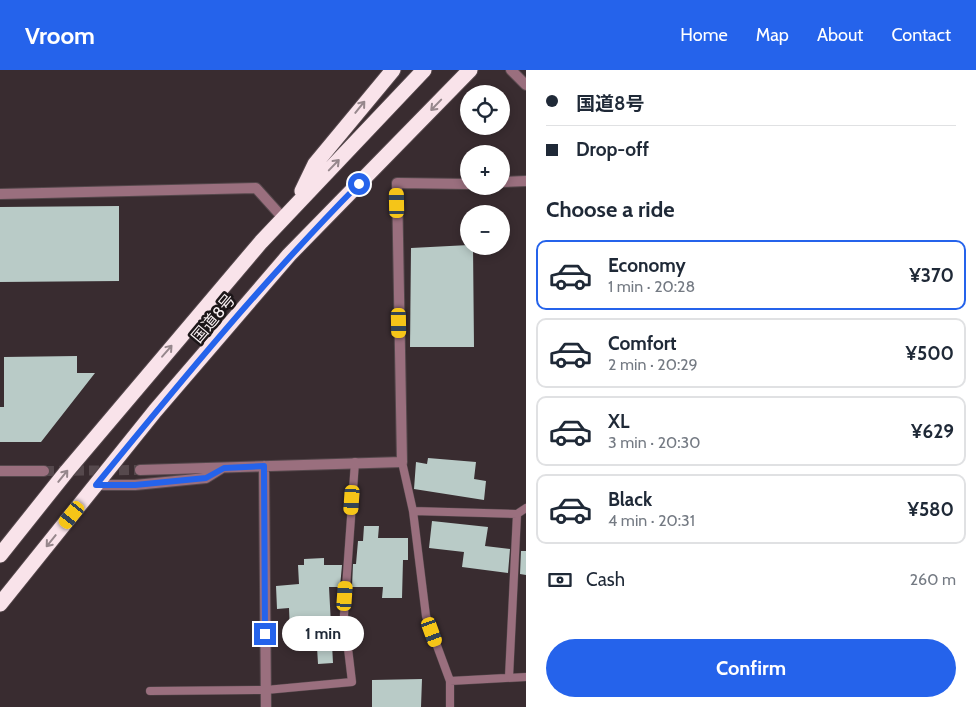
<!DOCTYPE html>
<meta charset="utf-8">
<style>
:root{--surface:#fff;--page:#f6f6f7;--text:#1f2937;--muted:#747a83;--line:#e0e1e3;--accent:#2563eb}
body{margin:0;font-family:Cabin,"Noto Sans JP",sans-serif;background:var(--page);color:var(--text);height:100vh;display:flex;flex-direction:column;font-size:19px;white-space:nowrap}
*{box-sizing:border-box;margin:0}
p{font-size:16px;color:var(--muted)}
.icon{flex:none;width:28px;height:28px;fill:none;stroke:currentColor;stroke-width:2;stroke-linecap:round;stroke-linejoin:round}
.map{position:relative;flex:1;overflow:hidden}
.side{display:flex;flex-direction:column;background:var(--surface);width:450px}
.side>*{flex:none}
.hud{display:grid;align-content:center;height:110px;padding:0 20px;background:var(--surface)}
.tools{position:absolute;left:460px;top:15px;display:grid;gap:10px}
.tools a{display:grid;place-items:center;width:50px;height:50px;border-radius:50%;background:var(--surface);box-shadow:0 2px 8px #0003;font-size:25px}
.end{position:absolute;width:22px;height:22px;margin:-11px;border:6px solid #2563eb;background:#fff;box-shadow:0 0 0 2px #fff}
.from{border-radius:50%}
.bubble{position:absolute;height:35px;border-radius:18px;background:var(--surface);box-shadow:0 2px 8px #0003;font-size:16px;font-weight:700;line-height:35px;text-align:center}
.car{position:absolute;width:15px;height:30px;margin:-15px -8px;border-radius:6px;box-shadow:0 0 4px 1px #0007;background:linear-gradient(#f5c518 24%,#345 0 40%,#f5c518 0 76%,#345 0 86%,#f5c518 0)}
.hud b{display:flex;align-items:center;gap:18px;height:48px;font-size:19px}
.hud b+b{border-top:1px solid var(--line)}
.hud i{width:12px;height:12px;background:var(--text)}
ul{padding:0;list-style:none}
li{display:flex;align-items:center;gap:15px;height:70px;margin:0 10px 8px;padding:0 10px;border:2px solid var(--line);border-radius:10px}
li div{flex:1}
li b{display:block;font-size:19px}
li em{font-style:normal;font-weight:700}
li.selected{border-color:var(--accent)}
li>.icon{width:45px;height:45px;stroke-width:1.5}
h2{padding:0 20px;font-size:22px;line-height:60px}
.pay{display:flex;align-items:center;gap:12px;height:55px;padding:0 20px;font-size:19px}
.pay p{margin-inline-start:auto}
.action{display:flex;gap:10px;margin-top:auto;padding:10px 20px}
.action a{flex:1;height:58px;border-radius:30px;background:var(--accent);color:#fff;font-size:20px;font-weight:700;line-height:58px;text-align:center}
header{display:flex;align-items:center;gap:30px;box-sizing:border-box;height:70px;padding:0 25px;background:var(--accent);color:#fff}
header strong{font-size:24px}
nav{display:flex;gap:28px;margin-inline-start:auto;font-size:18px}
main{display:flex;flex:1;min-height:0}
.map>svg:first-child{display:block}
.building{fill:#b9cbc7}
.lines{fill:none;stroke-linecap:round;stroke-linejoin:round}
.street-tunnel{stroke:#56494d;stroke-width:10;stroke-dasharray:10 5;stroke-linecap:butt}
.lane-casing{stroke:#54474b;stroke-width:9}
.street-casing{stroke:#54474b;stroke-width:12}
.highway-casing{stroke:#54474b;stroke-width:17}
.lane{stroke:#9a6f7e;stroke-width:8}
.street{stroke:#9a6f7e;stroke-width:10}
.highway{stroke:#f9e3ea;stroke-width:15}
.oneway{stroke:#96878c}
.route{stroke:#2563eb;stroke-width:6}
.labels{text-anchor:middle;stroke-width:5;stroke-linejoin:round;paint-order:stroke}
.street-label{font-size:16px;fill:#f8f0f2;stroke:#1c1618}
</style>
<header>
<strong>Vroom</strong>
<nav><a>Home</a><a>Map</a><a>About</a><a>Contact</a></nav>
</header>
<main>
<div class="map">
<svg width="526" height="637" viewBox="0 0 526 637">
<rect width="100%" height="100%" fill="#392c30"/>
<path class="building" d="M119,136V211L0,212V137Z
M469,175L473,176L474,277H410L411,178Z
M77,286V303H95L41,372H0V337H4V287Z
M428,388L476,392L474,409L486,411L484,430L414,419L416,392L427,394Z
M432,451L488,457L485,476L510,479L508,503L462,497L464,482L429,478Z
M364,456H379L378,468H408V490H403L402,528H382L383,517H352L353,494H356L358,471H363Z
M521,481H526V505L520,504Z
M324,488V495H342L340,517H329L333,593L318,594L316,560L290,562L289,538L277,539L276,516L299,514L298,495H304V489Z
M422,609L421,637H372V610Z"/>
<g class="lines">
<path class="street-tunnel" d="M44,401L140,400"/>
<g class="lane-casing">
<path id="lane" d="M402,392L413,441L517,444L526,438
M413,441L426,546L450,611
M509,607L517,444
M150,621L266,620L352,612L344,545L355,392
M450,637V611L526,607"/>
</g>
<g class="street-casing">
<path id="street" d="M511,0L526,15
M501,112L526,111
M0,124L256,118L283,148
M264,396L266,637
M140,400L402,392L397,113L469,114
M0,401H44
M96,415H135L206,408L222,398"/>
</g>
<g class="highway-casing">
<path id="highway" d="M302,121L315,94L393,0
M0,485L67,401L261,172L424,0
M0,534L155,341L289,185L470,0"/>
</g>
<use href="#lane" class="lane"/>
<use href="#street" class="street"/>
<use href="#highway" class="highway"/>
</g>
<defs><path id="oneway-shaft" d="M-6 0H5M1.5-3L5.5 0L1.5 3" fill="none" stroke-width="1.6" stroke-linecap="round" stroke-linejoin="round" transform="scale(1.25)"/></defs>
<g class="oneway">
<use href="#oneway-shaft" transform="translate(436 35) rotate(134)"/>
<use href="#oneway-shaft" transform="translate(360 37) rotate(-51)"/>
<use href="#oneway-shaft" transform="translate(334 95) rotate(-46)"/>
<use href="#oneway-shaft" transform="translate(167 281) rotate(-49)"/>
<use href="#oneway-shaft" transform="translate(63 406) rotate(-51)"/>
<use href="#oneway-shaft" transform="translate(51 471) rotate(129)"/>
</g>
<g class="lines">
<path class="route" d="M265,564L264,396L224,398L206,408L135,415H96C181,311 265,209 359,114"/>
</g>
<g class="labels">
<g class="street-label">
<text transform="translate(213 248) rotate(-50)" y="6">国道8号</text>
</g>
</g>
</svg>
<div class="tools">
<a><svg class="icon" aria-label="locate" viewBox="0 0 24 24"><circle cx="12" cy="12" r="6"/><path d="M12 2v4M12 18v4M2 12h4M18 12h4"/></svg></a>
<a>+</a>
<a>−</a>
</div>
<i class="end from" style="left:359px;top:114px"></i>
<i class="end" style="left:265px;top:564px"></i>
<div class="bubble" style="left:282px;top:546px;width:82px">1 min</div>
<i class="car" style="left:397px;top:133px;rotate:359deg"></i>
<i class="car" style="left:399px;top:253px;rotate:179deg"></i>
<i class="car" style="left:352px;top:430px;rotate:184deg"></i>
<i class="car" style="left:72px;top:445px;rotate:219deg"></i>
<i class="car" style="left:345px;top:526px;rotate:4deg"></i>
<i class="car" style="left:432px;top:562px;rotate:160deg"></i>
</div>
<section class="side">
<div class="hud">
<b><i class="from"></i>国道8号</b>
<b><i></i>Drop-off</b>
</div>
<h2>Choose a ride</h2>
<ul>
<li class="selected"><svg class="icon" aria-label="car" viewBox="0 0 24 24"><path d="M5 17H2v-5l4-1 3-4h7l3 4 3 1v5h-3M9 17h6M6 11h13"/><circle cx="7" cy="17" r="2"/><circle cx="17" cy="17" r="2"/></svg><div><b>Economy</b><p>1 min · 20:28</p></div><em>¥370</em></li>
<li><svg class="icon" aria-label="car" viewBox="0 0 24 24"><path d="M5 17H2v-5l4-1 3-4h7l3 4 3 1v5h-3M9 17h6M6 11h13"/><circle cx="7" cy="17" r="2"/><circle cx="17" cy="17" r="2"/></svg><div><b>Comfort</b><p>2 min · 20:29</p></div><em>¥500</em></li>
<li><svg class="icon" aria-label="car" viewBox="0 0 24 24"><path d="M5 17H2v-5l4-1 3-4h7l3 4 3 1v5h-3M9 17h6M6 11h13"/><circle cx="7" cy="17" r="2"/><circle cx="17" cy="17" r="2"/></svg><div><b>XL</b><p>3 min · 20:30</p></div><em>¥629</em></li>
<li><svg class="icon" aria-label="car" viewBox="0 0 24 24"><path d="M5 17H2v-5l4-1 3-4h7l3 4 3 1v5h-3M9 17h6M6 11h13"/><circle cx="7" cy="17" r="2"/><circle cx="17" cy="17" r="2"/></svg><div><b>Black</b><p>4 min · 20:31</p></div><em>¥580</em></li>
</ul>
<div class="pay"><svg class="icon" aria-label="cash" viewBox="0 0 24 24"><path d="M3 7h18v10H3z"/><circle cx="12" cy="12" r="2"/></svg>Cash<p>260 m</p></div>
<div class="action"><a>Confirm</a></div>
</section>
</main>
